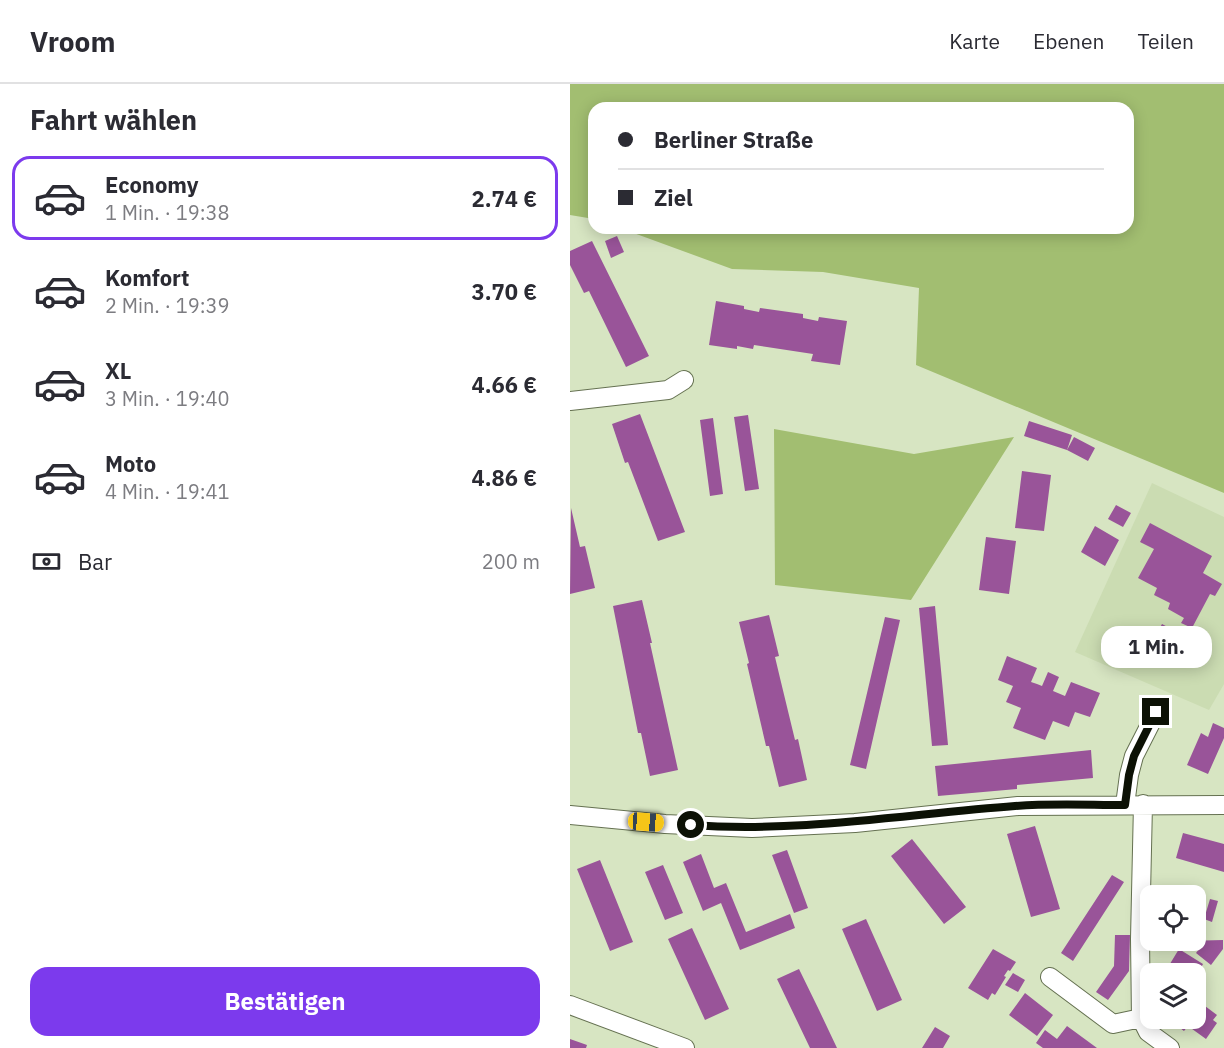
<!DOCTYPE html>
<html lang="de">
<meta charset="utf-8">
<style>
:root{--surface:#fff;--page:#f7f7f7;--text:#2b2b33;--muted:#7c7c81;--line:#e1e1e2;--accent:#7c3aed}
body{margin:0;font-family:"IBM Plex Sans",sans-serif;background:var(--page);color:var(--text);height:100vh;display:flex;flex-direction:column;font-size:22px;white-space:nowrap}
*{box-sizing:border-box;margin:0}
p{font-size:20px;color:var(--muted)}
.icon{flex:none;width:33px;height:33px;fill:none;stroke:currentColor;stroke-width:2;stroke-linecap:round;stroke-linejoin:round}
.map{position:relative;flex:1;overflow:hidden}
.sheet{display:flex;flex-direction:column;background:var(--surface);width:570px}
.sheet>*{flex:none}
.guide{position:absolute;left:18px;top:18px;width:546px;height:132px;border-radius:18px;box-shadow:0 3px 15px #0003;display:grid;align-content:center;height:132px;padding:0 30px;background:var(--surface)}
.buttons{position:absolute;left:570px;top:801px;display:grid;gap:12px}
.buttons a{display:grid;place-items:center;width:66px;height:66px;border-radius:12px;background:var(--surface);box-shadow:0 3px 15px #0003;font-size:30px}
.end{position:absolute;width:27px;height:27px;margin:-14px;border:8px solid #0c1105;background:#fff;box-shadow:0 0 0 3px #fff}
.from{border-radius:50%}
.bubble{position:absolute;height:42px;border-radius:18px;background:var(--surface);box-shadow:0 3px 15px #0003;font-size:20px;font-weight:700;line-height:42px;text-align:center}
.car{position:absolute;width:18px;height:36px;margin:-18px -9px;border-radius:8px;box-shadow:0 0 4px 2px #0007;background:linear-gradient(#f5c518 24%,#345 0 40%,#f5c518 0 76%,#345 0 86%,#f5c518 0)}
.guide b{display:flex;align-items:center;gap:21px;height:57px;font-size:22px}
.guide b+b{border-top:2px solid var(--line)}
.guide i{width:15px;height:15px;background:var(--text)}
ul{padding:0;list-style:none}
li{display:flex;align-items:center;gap:18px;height:84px;margin:0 12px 9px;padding:0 18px;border:3px solid transparent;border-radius:18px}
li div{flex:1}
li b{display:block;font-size:22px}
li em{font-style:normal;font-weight:700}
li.on{border-color:var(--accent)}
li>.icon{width:54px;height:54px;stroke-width:1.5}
h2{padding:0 30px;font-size:27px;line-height:72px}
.pay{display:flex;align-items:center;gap:15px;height:66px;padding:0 30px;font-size:22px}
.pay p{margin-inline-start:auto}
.cta{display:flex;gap:12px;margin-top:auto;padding:12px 30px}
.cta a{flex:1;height:69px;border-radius:18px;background:var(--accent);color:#fff;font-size:24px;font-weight:700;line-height:69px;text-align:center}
header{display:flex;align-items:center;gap:36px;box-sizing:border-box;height:84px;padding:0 30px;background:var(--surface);border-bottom:2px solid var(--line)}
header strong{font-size:28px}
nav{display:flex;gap:33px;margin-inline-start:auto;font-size:21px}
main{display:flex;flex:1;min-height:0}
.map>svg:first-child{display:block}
.built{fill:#cbdcb2}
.green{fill:#a2be71}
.building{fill:#995499}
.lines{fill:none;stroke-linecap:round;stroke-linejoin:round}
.minor-casing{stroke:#657151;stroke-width:20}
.minor{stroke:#fff;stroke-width:18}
.route{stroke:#0c1105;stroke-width:8}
</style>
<header>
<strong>Vroom</strong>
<nav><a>Karte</a><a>Ebenen</a><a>Teilen</a></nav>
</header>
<main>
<section class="sheet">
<h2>Fahrt wählen</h2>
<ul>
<li class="on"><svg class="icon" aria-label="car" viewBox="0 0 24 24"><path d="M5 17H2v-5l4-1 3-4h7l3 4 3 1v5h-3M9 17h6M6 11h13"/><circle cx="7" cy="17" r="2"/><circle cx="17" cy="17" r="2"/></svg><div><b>Economy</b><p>1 Min. · 19:38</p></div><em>2.74 €</em></li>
<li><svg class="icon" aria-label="car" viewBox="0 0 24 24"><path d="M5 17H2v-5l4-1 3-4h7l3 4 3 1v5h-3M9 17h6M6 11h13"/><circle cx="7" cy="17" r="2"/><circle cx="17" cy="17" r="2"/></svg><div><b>Komfort</b><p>2 Min. · 19:39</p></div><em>3.70 €</em></li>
<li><svg class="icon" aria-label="car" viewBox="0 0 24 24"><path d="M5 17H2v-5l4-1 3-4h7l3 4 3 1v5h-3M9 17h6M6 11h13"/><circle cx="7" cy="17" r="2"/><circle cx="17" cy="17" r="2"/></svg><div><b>XL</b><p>3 Min. · 19:40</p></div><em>4.66 €</em></li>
<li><svg class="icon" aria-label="car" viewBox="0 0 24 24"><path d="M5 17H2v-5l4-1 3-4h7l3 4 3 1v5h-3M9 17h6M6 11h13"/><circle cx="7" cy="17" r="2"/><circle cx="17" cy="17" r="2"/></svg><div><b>Moto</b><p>4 Min. · 19:41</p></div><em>4.86 €</em></li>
</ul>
<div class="pay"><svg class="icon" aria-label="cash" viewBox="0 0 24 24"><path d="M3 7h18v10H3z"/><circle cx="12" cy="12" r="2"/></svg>Bar<p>200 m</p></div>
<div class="cta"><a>Bestätigen</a></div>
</section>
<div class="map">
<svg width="654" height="964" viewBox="0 0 654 964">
<rect width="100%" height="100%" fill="#d7e5c2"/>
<path class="built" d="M582,399L654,433V600L639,626L505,568Z"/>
<path class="green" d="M0,0H654V409L346,281L349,204L253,188L162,185L50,144H558V24H24V135L0,131Z
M204,345L344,370L444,353L341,516L205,501Z"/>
<path class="building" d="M47,152L54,168L41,174L35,157Z
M22,157L79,272L56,283L19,207L14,209L0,181V167Z
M146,217L174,222V225L189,228L190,224L233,230V234L248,237L249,233L277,237L270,281L241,277L243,270L184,261L183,265L167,262V265L139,261Z
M70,330L115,448L88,457L58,378L55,379L42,340Z
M178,331L189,405L175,407L164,333Z
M143,334L153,410L140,412L130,336Z
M459,337L502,351L497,366L504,353L525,364L518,377L497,366L454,352Z
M452,387L481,391L474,447L445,444Z
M546,421L561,429L553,443L538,435Z
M1,424L10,463L15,462L25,504L0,510Z
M580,439L642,472L633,489L652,500L645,512L640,510L622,544L611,539L614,534L598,525L600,519L584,511L587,504L568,494L584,465L570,458Z
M525,442L549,456L535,482L511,468Z
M416,453L446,457L439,510L409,506Z
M72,516L82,559H80L108,686L80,692L71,649H68L43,522Z
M365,522L378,661L362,662L349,524Z
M199,531L209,572L205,573L210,594L225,656L228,655L237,696L209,703L199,662H196L177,580L179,579L169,538Z
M315,533L330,536L296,685L280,681Z
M592,540L609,549L600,568L582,558Z
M437,572L467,584L461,598L467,600L472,602L478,588L489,593L483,607L495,612L501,598L530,609L520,633L505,628L499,643L483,637L475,656L443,644L451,624L436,618L443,602L428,596Z
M643,639L654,644V654L638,690L617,681L631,649L638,653Z
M521,666L523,694L447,701V705L368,712L365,682Z
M465,742L490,825L461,833L437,750Z
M613,749L654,760V788L606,774Z
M342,755L396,823L374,840L321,772Z
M217,766L238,824L224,829L202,771Z
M131,770L144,804L156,799L176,848L220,830L225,844L170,866L151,819L133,827L113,778Z
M30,776L63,858L40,867L7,785Z
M93,781L113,829L95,836L75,788Z
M542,791L554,798L503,877L491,869Z
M640,815L648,817L642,838L634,835Z
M296,835L332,916L307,927L272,845Z
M122,844L159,925L135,936L98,855Z
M545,851H560L559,887L538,916L526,908L544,882Z
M653,856V865L641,881L626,869L629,865L615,866V857Z
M423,865L446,878L440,887L438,886L434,892L436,893L425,911L422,909L418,916L398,904Z
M609,865L633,880L626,893V890L595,888Z
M229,885L249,926L267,964H240L207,895Z
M443,889L455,896L448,908L435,901Z
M455,909L483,931L467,952L439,931Z
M631,919L647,931L643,936L647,939L636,955L618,942L614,947L602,938L604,934H626V923L627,924Z
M497,942L527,964H473L466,959L475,946L487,955Z
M365,943L380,952L373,964H352Z
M0,955L17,961L16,964H0Z"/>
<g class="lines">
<g class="minor-casing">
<path id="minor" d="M0,317L98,306L114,296
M573,720L570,855L571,934L578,948L600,964
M555,721L559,691L564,672L590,621
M0,731L95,740L182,744L285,739L448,722L654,721
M480,893L543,940L571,934
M0,921L115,964"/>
</g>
<use href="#minor" class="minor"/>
</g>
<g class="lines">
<path class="route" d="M121,741C230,749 337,730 445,722C482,719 519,721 555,721L559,691L564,672L586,628"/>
</g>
</svg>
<div class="buttons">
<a><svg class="icon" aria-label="locate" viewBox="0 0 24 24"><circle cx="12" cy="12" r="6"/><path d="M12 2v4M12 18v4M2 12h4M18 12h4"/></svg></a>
<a><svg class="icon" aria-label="layers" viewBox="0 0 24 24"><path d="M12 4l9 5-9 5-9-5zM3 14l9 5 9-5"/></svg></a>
</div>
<i class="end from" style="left:121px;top:741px"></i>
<i class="end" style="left:586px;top:628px"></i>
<div class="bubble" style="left:531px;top:542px;width:111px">1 Min.</div>
<i class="car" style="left:76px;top:738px;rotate:94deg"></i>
<div class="guide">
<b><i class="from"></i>Berliner Straße</b>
<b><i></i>Ziel</b>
</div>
</div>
</main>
